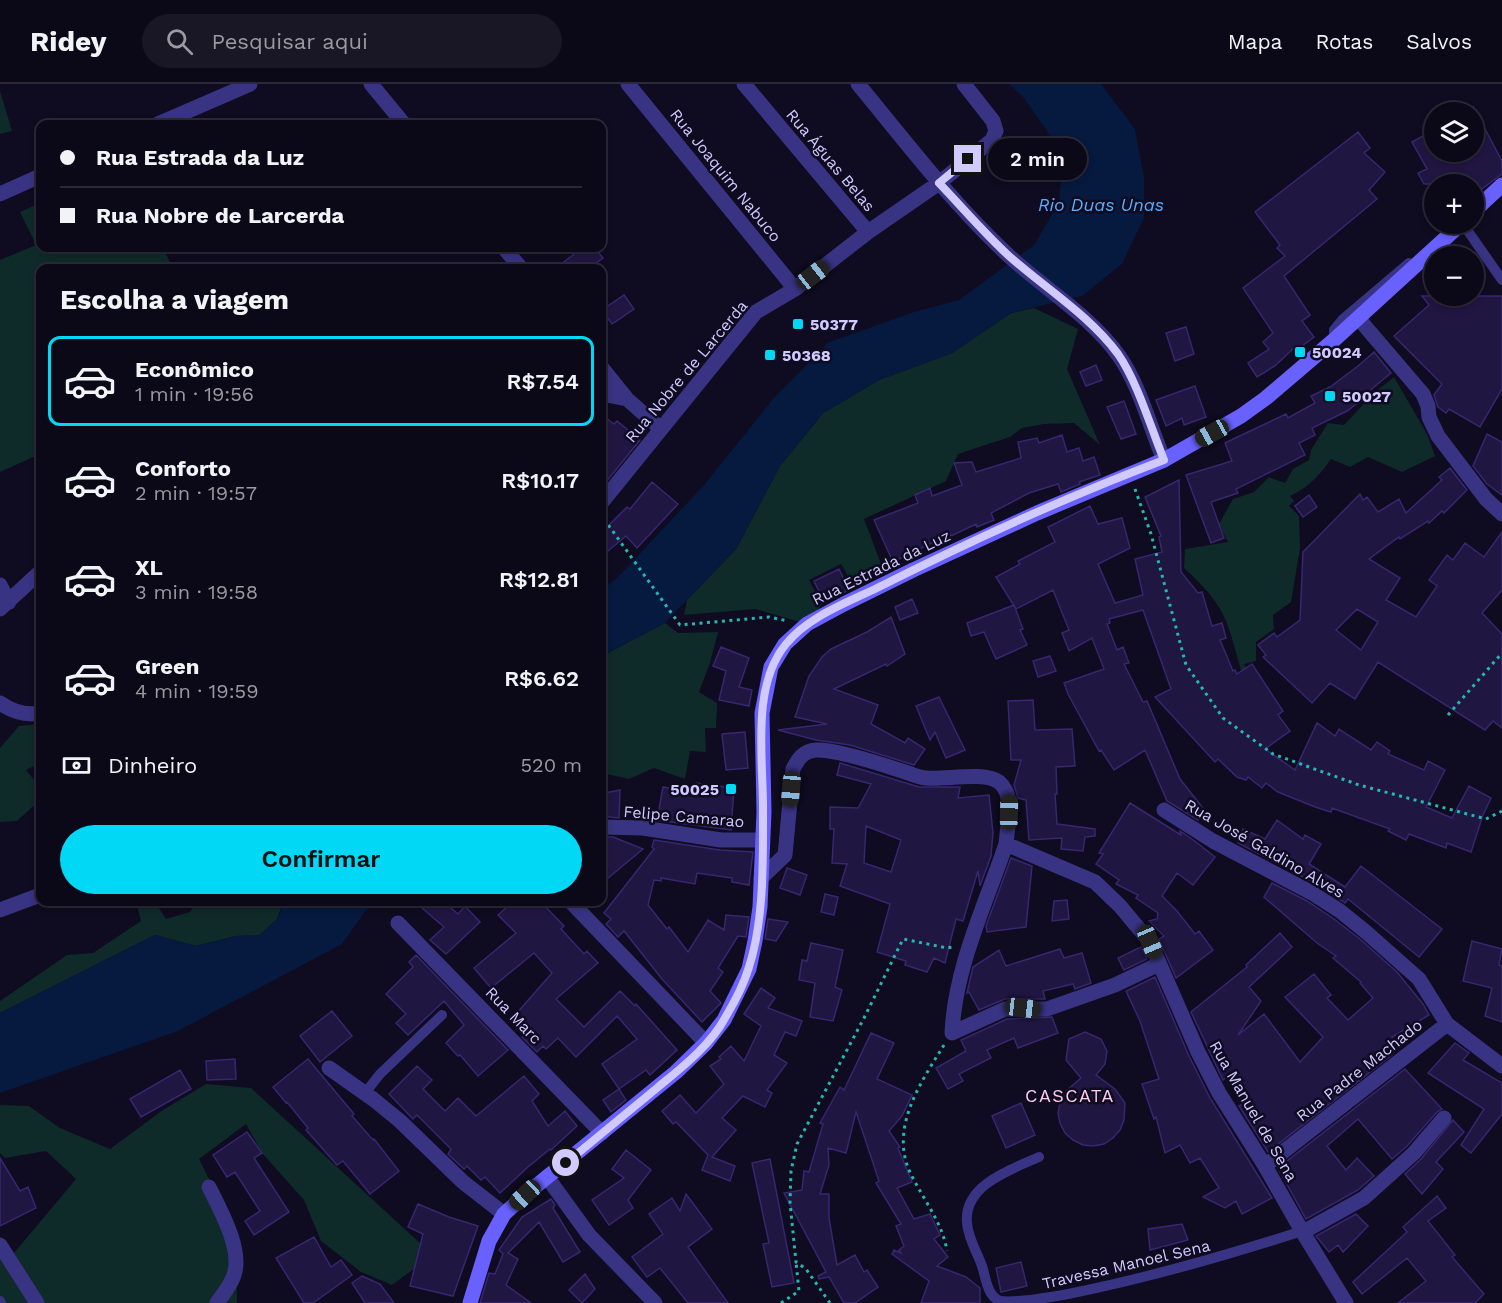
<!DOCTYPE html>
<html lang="pt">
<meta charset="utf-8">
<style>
:root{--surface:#0b0818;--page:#191625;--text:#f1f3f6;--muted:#9a9aa2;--line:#2b2937;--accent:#00d8f5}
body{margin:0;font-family:"Work Sans",sans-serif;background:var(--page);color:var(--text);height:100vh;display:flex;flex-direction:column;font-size:22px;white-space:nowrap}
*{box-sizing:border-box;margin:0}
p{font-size:20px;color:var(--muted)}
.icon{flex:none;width:33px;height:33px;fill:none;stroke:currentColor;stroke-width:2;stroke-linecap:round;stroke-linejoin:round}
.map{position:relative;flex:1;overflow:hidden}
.details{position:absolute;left:36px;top:180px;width:570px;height:642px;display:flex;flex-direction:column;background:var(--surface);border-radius:12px;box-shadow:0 3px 9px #0003,0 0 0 2px var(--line)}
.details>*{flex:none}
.hud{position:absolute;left:36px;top:36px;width:570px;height:132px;border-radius:12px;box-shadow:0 3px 9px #0003,0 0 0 2px var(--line);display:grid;align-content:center;height:132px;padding:0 24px;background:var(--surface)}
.tools{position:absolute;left:1424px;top:18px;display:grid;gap:12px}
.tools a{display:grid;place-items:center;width:60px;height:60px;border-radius:50%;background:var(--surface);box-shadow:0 3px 9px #0003,0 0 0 2px var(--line);font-size:30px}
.end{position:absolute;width:27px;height:27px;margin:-14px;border:8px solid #d1caff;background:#111;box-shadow:0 0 0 3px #111}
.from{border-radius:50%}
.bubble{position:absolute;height:42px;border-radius:21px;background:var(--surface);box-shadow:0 3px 9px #0003,0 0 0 2px var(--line);font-size:20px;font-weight:600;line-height:42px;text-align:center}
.car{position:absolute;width:18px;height:36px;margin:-18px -9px;border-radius:8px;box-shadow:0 0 4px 2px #0007;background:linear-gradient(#222 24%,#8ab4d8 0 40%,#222 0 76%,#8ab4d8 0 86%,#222 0)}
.hud b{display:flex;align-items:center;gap:21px;height:57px;font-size:22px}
.hud b+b{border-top:2px solid var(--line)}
.hud i{width:15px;height:15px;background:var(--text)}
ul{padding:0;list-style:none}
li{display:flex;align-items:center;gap:18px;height:90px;margin:0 12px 9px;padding:0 12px;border:3px solid transparent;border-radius:12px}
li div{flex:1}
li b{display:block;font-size:22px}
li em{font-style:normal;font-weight:600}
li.current{border-color:var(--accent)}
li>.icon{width:54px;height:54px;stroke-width:1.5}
h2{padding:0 24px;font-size:27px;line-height:72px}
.pay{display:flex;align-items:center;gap:15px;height:66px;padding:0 24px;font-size:22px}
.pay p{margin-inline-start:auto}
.cta{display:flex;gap:12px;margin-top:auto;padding:12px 24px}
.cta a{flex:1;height:69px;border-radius:36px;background:var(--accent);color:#111;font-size:24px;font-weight:600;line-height:69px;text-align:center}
header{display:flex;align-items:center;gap:36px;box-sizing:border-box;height:84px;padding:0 30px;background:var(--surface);border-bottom:2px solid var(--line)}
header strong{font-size:28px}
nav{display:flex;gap:33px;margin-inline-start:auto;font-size:21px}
.search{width:420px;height:54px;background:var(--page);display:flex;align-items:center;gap:15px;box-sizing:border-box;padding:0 21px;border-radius:33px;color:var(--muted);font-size:22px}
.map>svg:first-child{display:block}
.green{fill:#0e2a29}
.water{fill:#06193e}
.building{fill:#201642;stroke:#36276f;stroke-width:1.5;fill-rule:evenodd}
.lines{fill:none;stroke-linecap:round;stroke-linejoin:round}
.path{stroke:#26b7b0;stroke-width:3;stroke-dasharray:3 4.5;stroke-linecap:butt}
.lane{stroke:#383382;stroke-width:10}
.street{stroke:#383382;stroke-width:15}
.secondary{stroke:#6861ff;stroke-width:15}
.route{stroke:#d1caff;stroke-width:8}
.poi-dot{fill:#00d8f5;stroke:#0f0b20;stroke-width:2}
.labels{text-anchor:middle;stroke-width:5;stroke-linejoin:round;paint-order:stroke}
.street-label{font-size:16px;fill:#d1caff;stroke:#0f0b20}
.poi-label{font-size:16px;font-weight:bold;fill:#d1caff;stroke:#0f0b20;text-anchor:start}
.water-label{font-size:18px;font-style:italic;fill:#58afff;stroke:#0f0b20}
.neighbourhood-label{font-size:18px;letter-spacing:1.5px;fill:#ffcceb;stroke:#0f0b20}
</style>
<header>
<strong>Ridey</strong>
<div class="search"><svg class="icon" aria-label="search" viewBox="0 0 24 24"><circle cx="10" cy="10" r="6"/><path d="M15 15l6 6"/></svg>Pesquisar aqui</div>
<nav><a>Mapa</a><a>Rotas</a><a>Salvos</a></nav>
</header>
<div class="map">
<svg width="1502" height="1219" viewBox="0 0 1502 1219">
<rect width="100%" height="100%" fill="#0f0b20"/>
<path class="green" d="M0,7L12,47L0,50Z
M40,119V164H163L173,184H40V370L0,388V176L36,161L20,128Z
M1034,224L1078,245L1067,285L1100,361L1074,339L1044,340L1022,344L1010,353L958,370L946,397L864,435L881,480L854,502L841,480L809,496L822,520L807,540L755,525L684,531L687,516L736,465L780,382L823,329L879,296L952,269L1011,229Z
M1394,293L1427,350L1435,372L1402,388L1368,373L1350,383L1331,375C1320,391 1309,403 1290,412L1294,417L1289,422L1299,432L1300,464L1291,518L1273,531L1274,545L1256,558V577L1244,580L1255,599L1246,601C1238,580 1234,557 1226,537C1218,517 1200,498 1184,484L1185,465L1228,458L1219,440L1233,415L1254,408L1269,393L1285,399L1293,385L1309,376L1311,366L1328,339L1344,341L1374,309Z
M665,539L678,549L718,548L710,579L699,608L717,619L716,644H705L706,668L690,667L685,695L654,684L629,695L602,689V572Z
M40,640V679L26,686L40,703V716L17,737L0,738V664L19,642Z
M136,818H155L166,835L190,828L197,818H274L281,824L277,835L260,851L236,852L196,862L155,851L0,929V917L67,871L93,869L141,837Z
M206,1000L251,1004L433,1171L392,1201L361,1188L321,1157L304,1116L262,1069L246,1040L199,1075L236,1149L237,1219H42L14,1169L76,1095L46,1067L5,1074L0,1069V1021L29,1022L60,1044L110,1065L163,1026Z
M0,1174L30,1219H0Z"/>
<path class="water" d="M1009,0H1101L1135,45L1144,93V134L1122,180L1082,212L1011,229L952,269L879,296L823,329L780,382L736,465L665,539L602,572V506L618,493L704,401L773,315L829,258L914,228L959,216L1034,161L1059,119L1062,81L1047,47L1024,14Z
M285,818H372L342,860L178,947L0,1009V929L155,851L196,862L236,852L260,851L277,835Z"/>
<path class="building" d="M1473,22L1502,77V90L1475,110L1473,100H1424L1418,89L1427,85L1412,58L1430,48L1434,56V68H1473Z
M1358,48L1370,64L1364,69L1385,88L1369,106L1377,115L1284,192L1310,231L1302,237L1314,253L1298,265L1296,262L1276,281L1257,293L1248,279L1269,265L1263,258L1273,249L1243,204L1285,172L1277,164L1280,161L1255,128Z
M582,164H595L603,174L589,184H556Z
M624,211L634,225L612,240L602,226Z
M1422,212H1502V305L1480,343L1449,325L1446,329L1438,323L1434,311L1442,300L1394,252L1429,221Z
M1186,243L1194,270L1175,277L1166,249Z
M1374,268L1391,289L1367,309L1368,311L1347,327L1312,344L1315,351L1299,359L1305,371L1236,405L1238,409L1211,418L1224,454L1211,459L1186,391L1232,377L1225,359L1286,330L1288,334L1315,319L1311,312L1330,303L1358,282Z
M1096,281L1102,296L1086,302L1080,288Z
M1195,302L1206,333L1184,341L1182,334L1166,342L1156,316Z
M1124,317L1136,350L1121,355L1107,323Z
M602,331L614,340L617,337L640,356L602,403Z
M1487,350L1502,358V411L1487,400L1473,382Z
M1062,351L1067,368L1079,364L1083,377L1094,373L1100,391L1079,398L1080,400L1061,408L1058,400L1029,409L991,429L994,436L977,443L976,440L951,452L950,450L893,478L874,436L918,419L915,411L930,404L932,412L962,401L954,379L972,378L976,388L1021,374L1018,358L1037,354L1039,359Z
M1450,384L1467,406L1444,429L1442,427L1429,439L1428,437L1400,455L1399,453L1369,475L1400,494L1386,516L1416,533L1437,502L1429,496L1447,471L1453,476L1465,459L1484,473L1502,448V506L1482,529L1502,550V644L1493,637L1485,646L1378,578L1355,615L1330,599L1312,619L1263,573L1266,571L1258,561L1274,549L1277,553L1300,536L1303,468L1360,410L1363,416L1367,413L1378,428L1399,415L1406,429L1442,396L1439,393ZM1357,525L1378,538L1361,566L1336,546Z
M1179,396L1181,488L1198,509L1202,508L1212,542L1222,539L1226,554L1220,556L1233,587L1235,586L1237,590L1252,580L1283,627L1278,631L1290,647L1265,665L1295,686L1317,639L1335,652L1339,645L1371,666L1377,658L1390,667L1388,670L1424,686L1428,677L1445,686L1426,723L1452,734L1469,702L1491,714L1483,731L1471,768L1447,759L1446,764L1409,750L1406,756L1388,747L1390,745L1332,724L1331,728L1315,723L1278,708L1266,699L1262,704L1248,693L1246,696L1237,693L1218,675L1215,678L1155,613L1171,605L1143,526L1109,535L1110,539L1107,540L1117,566L1123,563L1129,579L1124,580L1143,618L1147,617L1180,695L1207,729L1198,736L1167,717L1145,666L1114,686L1101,666L1099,667L1068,610L1064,599L1104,585L1092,554L1069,567L1062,549L1069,546L1053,506L1016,525L996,493L1020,480L1018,477L1055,458L1048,443L1090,422L1098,440L1122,434L1130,464L1098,480L1115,519L1143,511L1135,475L1162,468L1159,453L1161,452L1145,413Z
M652,398L678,420L637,464L626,452L602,472V448L627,423L630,425Z
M1309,411L1317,423L1303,433L1295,422Z
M839,485L849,506L824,518L814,497Z
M912,515L918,529L900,536L895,523Z
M1014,521L1023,545L1020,546L1027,561L996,575L984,548L971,552L967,539Z
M891,533L905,570L887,582L886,580L834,605L878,621L871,640L905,659L908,654L925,665L914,681L850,661L816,656L778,646L827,640L795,633L809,592L822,573L831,565L867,548Z
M721,563L749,574L739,603L752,606L749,622L719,616L726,587L713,582Z
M1050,572L1056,587L1038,593L1033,577Z
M939,613L965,666L946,674L935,648L930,656L916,622Z
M1033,616L1035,646L1072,645L1075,682L1056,683L1057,710H1055L1057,740L1095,745V752L1085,753L1083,767L1061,765L1062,754L1029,756L1026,716L1018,714L1014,701L1021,676H1011L1008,617Z
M745,648L748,684L726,686L722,650Z
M840,679L919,703H960L958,714L989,711L993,749L991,772L980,802L978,787L963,837L956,835L945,879L934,874L927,888L905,881L906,877L877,868L890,820L840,802L847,780L832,779L834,745H830V723L858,724L871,700L837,691ZM866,742L901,756L891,788L864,779Z
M696,699L734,704L731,746L657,736L663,703L695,709Z
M620,706L619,734L609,733L605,731L604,709Z
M1130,719L1181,751L1180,747L1196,758L1215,773L1193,801L1177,789L1162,812L1177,827L1195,850L1199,847L1213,866L1176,894L1159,855L1164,852L1149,837L1157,835L1158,829L1136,814L1138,811L1116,800L1119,796L1096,780L1103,770L1099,769Z
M1277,736L1303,755L1305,751L1321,760L1309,780L1345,803L1361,782L1442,845L1419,873L1348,815L1345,819L1317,800L1238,759L1243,745L1265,755Z
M607,753H613L643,765L602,799Z
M654,756L720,766L753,768L749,801L732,798V794L697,789L695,800L661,794V797L654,796L648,821L667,845L669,843L688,868L708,836L724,846L726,831L749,833L746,853L738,852L718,884L723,888L710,907L721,919L702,938L662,895L624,847L618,853L606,840L611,835L604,829L654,765L652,763Z
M1011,774L1032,782L1026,843L987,848L986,842Z
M787,784L807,791L800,811L780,804Z
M1272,799L1307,817L1334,835L1360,855L1397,888L1423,920L1429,931L1392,953L1395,957L1387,966L1392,971L1268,1068L1239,1022L1249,1016L1231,989L1223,996L1191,928L1247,883L1246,881L1280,849L1292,863L1249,903L1261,917L1238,951L1264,930L1300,978L1323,953L1285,913L1314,890L1331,911L1327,914L1348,936L1373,914L1360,899L1361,898L1333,874L1336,872L1317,859L1264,813Z
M825,810L838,813L834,831L821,828Z
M1067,816L1069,835L1052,837L1054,817Z
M415,818H444L458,830L465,822L480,838L446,870L430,856L444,843Z
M512,818H541L564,842L561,845L584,870L587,867L598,879L556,915L584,943L620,907L635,922L636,920L677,966L650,991L646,986L619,1005L602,980L637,955L617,932L576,973L558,954L546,965L543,962L537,968L522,953L531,944L516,930L552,889L534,869L491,904L474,884L516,849L498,831Z
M768,835L788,838L776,857L765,855Z
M1472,857L1502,865L1499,881L1502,882V938L1485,932L1492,904L1463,897Z
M811,859L843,866L835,903L842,906L833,937L810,933L815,899L799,896L802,876L807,877Z
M1141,863L1147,875L1124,886L1118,874Z
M1060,865L1064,874L1082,869L1091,899L1075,905L1073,900L1043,907L1045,915H1005L979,926L969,908L967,909L973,883L999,866L1006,882Z
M416,871L508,966L478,992L460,971L458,972L446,959L464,941L444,917L408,951L396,939L406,930L386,910L413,883L409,878Z
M1155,893L1189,972L1210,1014L1272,1114L1242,1130L1236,1117L1225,1124L1203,1113L1219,1104L1200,1074L1190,1079L1180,1061L1165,1069L1156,1033L1154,1035L1142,1000L1159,995L1140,937L1126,907Z
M761,904L775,914L768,924L802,937L796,952L785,948L774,971L787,979L767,1006L772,1009L765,1023L743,1012L722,1034L736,1046L712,1073L735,1082L730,1097L702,1086L708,1071L676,1038L673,1040L662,1027L680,1011L696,1029L724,1000L710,982L721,975L719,973L731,962L744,977L761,942L744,930Z
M332,927L352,952L320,978L300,952Z
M1052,933L1058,949L1018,964L1014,954L987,966L991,974L959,990L963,997L948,1005L936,984L966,967L961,956L1007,935Z
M1085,948L1101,955L1107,967L1105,980L1096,991L1115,1005L1125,1019L1124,1036L1120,1046L1113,1054L1104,1060L1093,1062L1083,1061L1073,1056L1065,1049L1060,1039L1058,1029L1060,1018L1065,1008L1081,994L1066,976L1069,955Z
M871,949L894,959L877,995L912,1011L902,1032L889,1047L900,1063L898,1064L912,1098L897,1104L914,1135L930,1130L940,1151L934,1155L948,1173L937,1182L966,1193L980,1204V1219H921L929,1197L892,1170L894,1166L901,1169L899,1166L904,1162L896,1142L901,1140L876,1099L879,1097L856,1028L846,1069L828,1064L829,1081L820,1110H829V1134L837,1181L855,1171L864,1188L867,1186L878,1203L855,1219H844L829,1193L819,1195L818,1192L826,1188L784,1109L802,1106L804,1087L809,1088L823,1040L820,1039L840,1003L844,1006Z
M1455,959L1469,969L1463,976L1502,999V1030L1471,1069L1461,1061L1484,1025L1428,989Z
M235,975L236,995L207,996L206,977Z
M308,975L354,1030L352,1032L373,1056L374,1055L399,1087L370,1110L343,1077L337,1081L306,1046L308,1044L287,1018L286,1019L273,1003Z
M417,982L432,996L423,1005L445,1027L458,1014L476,1032L524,992L539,1010L532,1017L548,1042L565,1027L577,1042L551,1066L550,1065L528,1083L500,1109L485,1093L481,1096L467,1082L464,1085L448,1070L451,1065L417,1031L413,1035L389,1010Z
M1405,985L1442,1025L1437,1028L1407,1062L1392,1075L1358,1035L1327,1062L1346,1086L1357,1074L1374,1092L1358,1106L1306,1135L1278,1084Z
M180,986L191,1005L141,1033L130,1015Z
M619,1005L626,1016L611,1028L603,1016Z
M1021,1019L1035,1051L1006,1064L992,1032Z
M1453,1036L1464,1048L1436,1078L1443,1085L1422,1110L1405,1090L1421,1075Z
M247,1048L262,1069L254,1074L289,1128L254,1151L245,1137L260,1127L235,1088L227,1093L213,1071Z
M626,1066L651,1086L628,1116L633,1124L609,1141L592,1116L624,1094L612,1085Z
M0,1074L20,1107L28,1103L36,1124L0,1142Z
M770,1075L794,1199L772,1203L763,1160L769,1159L752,1079Z
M686,1110L712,1145L688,1163L728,1219H688L660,1184L647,1193L632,1173L663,1150L649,1130L672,1114L680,1127Z
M1437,1112L1446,1124L1428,1137L1455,1171L1452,1173L1484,1210L1475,1219H1398L1426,1197L1407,1174L1362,1210L1353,1198L1407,1148L1403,1143Z
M551,1115L555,1121L553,1124L580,1168L563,1178L539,1138L508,1169L518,1175L506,1201L531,1219H480L489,1189L495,1190L503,1170L499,1166L522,1133Z
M418,1120L449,1133L478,1142L453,1212L410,1202L423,1150L408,1143Z
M1356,1130L1368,1142L1343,1168L1338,1161L1329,1168L1316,1152Z
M1182,1140L1188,1156L1150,1166L1148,1145Z
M314,1153L331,1183L341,1176L352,1191L313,1219H304L276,1174Z
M1021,1178L1027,1202L1001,1208L996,1184Z
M585,1190L595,1205L582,1219L569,1206Z
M362,1192L380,1200L394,1219H365L352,1199Z"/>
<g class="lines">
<path class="path" d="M1135,405L1151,450L1186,581L1223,634L1273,670L1359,701L1486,735L1502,727
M604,435L680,541L769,533L788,537
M1448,631L1502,569
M944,961C919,1001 886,1049 914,1096C926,1119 943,1141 947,1167
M781,1219L799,1207L796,1178
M830,1219L806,1185L796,1178L790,1119L791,1087L797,1060L864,934L903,855L947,864L953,863"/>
<path class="lane" d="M1463,140L1502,196
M1334,256V246L1343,235L1409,179
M365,1009L380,990L442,931
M1039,1073C1012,1085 963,1101 967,1139C968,1154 977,1168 982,1182C986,1194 987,1212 1000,1217C1016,1219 1052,1213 1068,1210C1148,1194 1225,1172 1302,1147
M0,1217L1,1219"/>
<path class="street" d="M371,0L404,40
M628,0L795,205
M744,0L868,148
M858,0C906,58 952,119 1008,171C1042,203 1092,233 1119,272C1139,300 1150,343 1164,376
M158,40L250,0
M0,110L40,92
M504,164L521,184
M1358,234L1423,310L1428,322L1429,333L1438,352L1486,415L1502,430
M602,284L627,315L661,345
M602,310L627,315
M602,418L756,228L795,205L868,148L939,99L992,56L996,47L993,37L964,0
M0,501L9,518
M0,525L40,488
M0,619C13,628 25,632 40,629
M1164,726L1213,757L1312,809L1340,827L1366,848L1419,895L1447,940L1502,982
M602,743L643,744L721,756H762
M1006,760C985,822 955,883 952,949L1005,925H1047L1115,901L1159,880
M761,794L785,771L793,685C798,675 803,667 816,666C837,665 884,681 905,688C912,690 919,694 927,694C944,696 985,687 999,698C1016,712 1007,742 1006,760L1095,798L1120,822L1150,858L1198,968L1219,1009L1265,1082L1302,1147L1346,1219
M571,818L706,959
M0,826L40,811
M398,839L602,1049
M329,984L373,1015L400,1037L463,1098L504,1130
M1265,1082L1447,940
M547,1093L589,1151L655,1219
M209,1103C220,1125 243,1166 234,1191C231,1201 223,1210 217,1219
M1303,1148L1364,1114L1414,1069L1444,1034
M0,1161L37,1219"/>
<path class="secondary" d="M1473,128L1502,101
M470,1219L489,1157L504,1130L525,1111L676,988L706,959L724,936L749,885L755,857L760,823L764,728L762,629L771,583L785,560L807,540L844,520L913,486L1037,429L1164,376L1241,332L1266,314L1334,256L1461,140"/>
</g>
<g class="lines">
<path class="route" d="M566,1079C596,1054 627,1029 657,1004C681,984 710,962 725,934C734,919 744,900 749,883C764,837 763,778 763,730C764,678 750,603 786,560C808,533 846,519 877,504C970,457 1066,413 1164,376C1151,344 1137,297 1118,270C1089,231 1045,204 1009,172C984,149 962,123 939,99L968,75"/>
</g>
<g class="poi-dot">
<rect x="792" y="234" width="12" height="12" rx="3"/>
<rect x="1294" y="262" width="12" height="12" rx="3"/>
<rect x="764" y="265" width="12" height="12" rx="3"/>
<rect x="1324" y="306" width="12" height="12" rx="3"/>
<rect x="725" y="699" width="12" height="12" rx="3"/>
</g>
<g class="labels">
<g class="street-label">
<text transform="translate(831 76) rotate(50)" y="6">Rua Águas Belas</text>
<text transform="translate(726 91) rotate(51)" y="6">Rua Joaquim Nabuco</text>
<text transform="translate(686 287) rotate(-50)" y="6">Rua Nobre de Larcerda</text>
<text transform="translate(881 483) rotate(-26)" y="6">Rua Estrada da Luz</text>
<text transform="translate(684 732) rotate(5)" y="6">Felipe Camarao</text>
<text transform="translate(1265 764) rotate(30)" y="6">Rua José Galdino Alves</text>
<text transform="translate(514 931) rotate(46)" y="6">Rua Marc</text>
<text transform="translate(1359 986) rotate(-38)" y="6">Rua Padre Machado</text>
<text transform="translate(1254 1027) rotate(60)" y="6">Rua Manuel de Sena</text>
<text transform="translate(1126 1180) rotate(-13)" y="6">Travessa Manoel Sena</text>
</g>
<g class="poi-label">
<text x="810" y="246">50377</text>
<text x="1312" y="274">50024</text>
<text x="782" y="277">50368</text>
<text x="1342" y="318">50027</text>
<text x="719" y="711" text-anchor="end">50025</text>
</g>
<g class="water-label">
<text x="1101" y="127">Rio Duas Unas</text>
</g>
<g class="neighbourhood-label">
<text x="1070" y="1018">CASCATA</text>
</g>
</g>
</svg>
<div class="tools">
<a><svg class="icon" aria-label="layers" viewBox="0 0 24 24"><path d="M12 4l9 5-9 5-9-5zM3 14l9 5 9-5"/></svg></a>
<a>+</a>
<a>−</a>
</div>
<i class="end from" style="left:566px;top:1079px"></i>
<i class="end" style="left:968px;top:75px"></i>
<div class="bubble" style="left:988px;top:54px;width:99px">2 min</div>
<i class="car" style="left:813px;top:191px;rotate:52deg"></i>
<i class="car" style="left:1212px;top:349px;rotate:241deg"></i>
<i class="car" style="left:791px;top:705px;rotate:185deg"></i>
<i class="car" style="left:1009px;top:728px;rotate:1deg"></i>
<i class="car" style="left:1150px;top:858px;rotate:157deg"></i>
<i class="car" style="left:1023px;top:924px;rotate:97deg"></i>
<i class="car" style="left:525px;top:1111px;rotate:227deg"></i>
<div class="hud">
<b><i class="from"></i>Rua Estrada da Luz</b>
<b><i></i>Rua Nobre de Larcerda</b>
</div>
<section class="details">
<h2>Escolha a viagem</h2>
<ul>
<li class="current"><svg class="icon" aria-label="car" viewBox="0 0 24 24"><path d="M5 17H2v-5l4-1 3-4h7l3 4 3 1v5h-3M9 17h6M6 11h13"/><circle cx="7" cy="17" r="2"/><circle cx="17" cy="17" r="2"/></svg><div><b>Econômico</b><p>1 min · 19:56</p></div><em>R$7.54</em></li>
<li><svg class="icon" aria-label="car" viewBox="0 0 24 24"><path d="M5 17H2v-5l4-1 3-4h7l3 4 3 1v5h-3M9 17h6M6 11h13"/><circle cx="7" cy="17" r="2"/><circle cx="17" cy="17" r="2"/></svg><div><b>Conforto</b><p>2 min · 19:57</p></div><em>R$10.17</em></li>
<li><svg class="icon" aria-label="car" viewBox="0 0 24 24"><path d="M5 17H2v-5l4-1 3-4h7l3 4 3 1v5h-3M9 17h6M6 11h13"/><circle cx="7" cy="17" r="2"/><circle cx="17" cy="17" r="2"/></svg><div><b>XL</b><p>3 min · 19:58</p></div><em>R$12.81</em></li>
<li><svg class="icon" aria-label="car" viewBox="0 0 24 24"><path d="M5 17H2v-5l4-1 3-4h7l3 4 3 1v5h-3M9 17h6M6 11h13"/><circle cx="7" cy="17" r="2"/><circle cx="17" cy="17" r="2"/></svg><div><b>Green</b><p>4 min · 19:59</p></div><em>R$6.62</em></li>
</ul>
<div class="pay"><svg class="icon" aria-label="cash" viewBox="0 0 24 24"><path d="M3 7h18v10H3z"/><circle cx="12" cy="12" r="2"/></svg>Dinheiro<p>520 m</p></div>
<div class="cta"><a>Confirmar</a></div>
</section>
</div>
